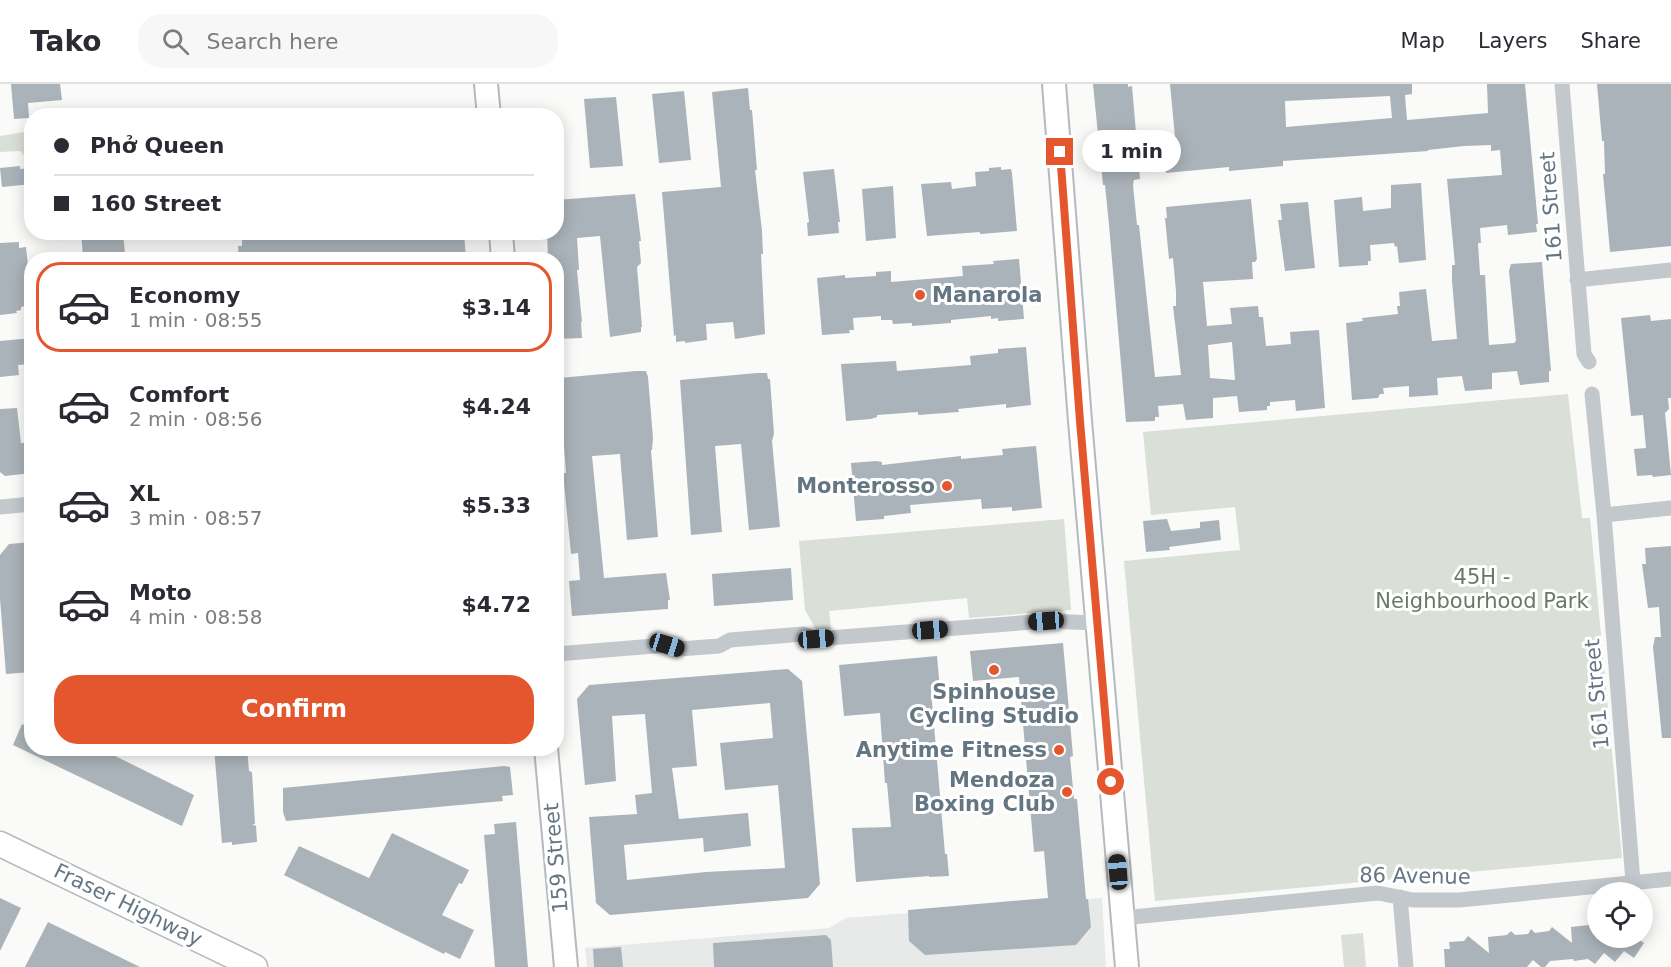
<!DOCTYPE html>
<meta charset="utf-8">
<style>
:root{--surface:#fff;--page:#f7f7f7;--text:#2b2b33;--muted:#7c7c81;--line:#e1e1e2;--accent:#e4572e}
body{margin:0;font-family:"DejaVu Sans",sans-serif;background:var(--page);color:var(--text);height:100vh;display:flex;flex-direction:column;font-size:22px;white-space:nowrap}
*{box-sizing:border-box;margin:0}
p{font-size:20px;color:var(--muted)}
.icon{flex:none;width:33px;height:33px;fill:none;stroke:currentColor;stroke-width:2;stroke-linecap:round;stroke-linejoin:round}
.map{position:relative;flex:1;overflow:hidden}
.drawer{position:absolute;left:24px;top:168px;width:540px;height:504px;display:flex;flex-direction:column;background:var(--surface);border-radius:24px;box-shadow:0 3px 15px #0003}
.drawer>*{flex:none}
.banner{position:absolute;left:24px;top:24px;width:540px;height:132px;border-radius:24px;box-shadow:0 3px 15px #0003;display:grid;align-content:center;height:132px;padding:0 30px;background:var(--surface)}
.tools{position:absolute;left:1587px;top:798px;display:grid;gap:12px}
.tools a{display:grid;place-items:center;width:66px;height:66px;border-radius:50%;background:var(--surface);box-shadow:0 3px 15px #0003;font-size:30px}
.end{position:absolute;width:27px;height:27px;margin:-14px;border:8px solid #e4572e;background:#fff;box-shadow:0 0 0 3px #fff}
.from{border-radius:50%}
.bubble{position:absolute;height:42px;border-radius:21px;background:var(--surface);box-shadow:0 3px 15px #0003;font-size:20px;font-weight:700;line-height:42px;text-align:center}
.car{position:absolute;width:18px;height:36px;margin:-18px -9px;border-radius:8px;box-shadow:0 0 4px 2px #0007;background:linear-gradient(#222 24%,#8ab4d8 0 40%,#222 0 76%,#8ab4d8 0 86%,#222 0)}
.banner b{display:flex;align-items:center;gap:21px;height:57px;font-size:22px}
.banner b+b{border-top:2px solid var(--line)}
.banner i{width:15px;height:15px;background:var(--text)}
ul{padding:10px 0 0;list-style:none}
li{display:flex;align-items:center;gap:18px;height:90px;margin:0 12px 9px;padding:0 18px;border:3px solid transparent;border-radius:24px}
li div{flex:1}
li b{display:block;font-size:22px}
li em{font-style:normal;font-weight:700}
li.active{border-color:var(--accent)}
li>.icon{width:54px;height:54px;stroke-width:1.5}
.button{display:flex;gap:12px;margin-top:auto;padding:12px 30px}
.button a{flex:1;height:69px;border-radius:24px;background:var(--accent);color:#fff;font-size:24px;font-weight:700;line-height:69px;text-align:center}
header{display:flex;align-items:center;gap:36px;box-sizing:border-box;height:84px;padding:0 30px;background:var(--surface);border-bottom:2px solid var(--line)}
header strong{font-size:28px}
nav{display:flex;gap:33px;margin-inline-start:auto;font-size:21px}
.search{width:420px;height:54px;background:var(--page);display:flex;align-items:center;gap:15px;box-sizing:border-box;padding:0 21px;border-radius:24px;color:var(--muted);font-size:22px}
.map>svg:first-child{display:block}
.built{fill:#e8e9e9}
.green{fill:#dadfd7}
.building{fill:#aab3b9;fill-rule:evenodd}
.lines{fill:none;stroke-linecap:round;stroke-linejoin:round}
.secondary-casing{stroke:#b3babf;stroke-width:26}
.primary-casing{stroke:#b5babe;stroke-width:27}
.street{stroke:#c3c8cc;stroke-width:15}
.secondary{stroke:#fff;stroke-width:22}
.primary{stroke:#fff;stroke-width:24}
.route{stroke:#e4572e;stroke-width:8}
.poi-dot{fill:#e4572e;stroke:#fff;stroke-width:2}
.labels{text-anchor:middle;stroke-width:6;stroke-linejoin:round;paint-order:stroke}
.street-label{font-size:21px;fill:#657683;stroke:#fff}
.poi-label{font-size:21px;font-weight:bold;fill:#657683;stroke:#fff;text-anchor:end}
.park-label{font-size:21px;fill:#687a64;stroke:#fff}
</style>
<header>
<strong>Tako</strong>
<div class="search"><svg class="icon" aria-label="search" viewBox="0 0 24 24"><circle cx="10" cy="10" r="6"/><path d="M15 15l6 6"/></svg>Search here</div>
<nav><a>Map</a><a>Layers</a><a>Share</a></nav>
</header>
<div class="map">
<svg width="1671" height="883" viewBox="0 0 1671 883">
<rect width="100%" height="100%" fill="#fafaf8"/>
<path class="built" d="M1102,814L1106,883H587L585,864L829,844L846,834Z"/>
<path class="green" d="M31,47V79L20,67L0,68V52Z
M1568,310L1582,434H1590L1622,774L1155,817L1124,477L1240,466L1235,423L1151,431L1143,348Z
M1064,435L1071,526L969,534L967,514L829,527L831,545L817,547L805,526L799,457Z
M1363,849L1366,883H1344L1341,851Z"/>
<path class="building" d="M11,0H60L62,16L28,19L29,34L14,35Z
M1093,0H1128V3L1132,2L1140,95L1134,96L1133,101L1137,141H1139L1155,293L1181,291L1173,222H1176V207L1173,174L1169,175L1165,134H1167L1166,123L1251,115L1257,175L1255,178H1252L1253,195L1203,198L1207,242L1232,240L1230,224L1258,222L1259,233H1263L1266,262L1291,260L1290,248L1319,246L1325,324L1296,327L1295,316L1270,318V322H1267V326L1239,328L1237,312L1213,314V334L1186,336L1183,320L1158,322L1159,333H1155V337L1126,338L1109,141L1105,101H1103ZM1232,258L1235,296L1210,294L1208,261Z
M1170,0H1412V10L1405,11L1407,36L1488,29L1487,0H1525L1538,140H1536L1537,148L1508,151L1507,141L1480,144L1481,159H1478L1480,191H1485L1489,261L1514,259L1516,257L1509,187L1511,180L1542,178L1551,287H1549V298L1520,301L1517,287L1492,289V305L1465,307L1462,292L1437,294L1438,311L1409,313V302L1383,304L1384,310H1380L1378,314L1352,316L1346,239L1363,237L1362,234L1398,230L1397,222H1400L1399,208L1426,205L1432,257L1457,255L1452,197V181H1455L1447,95L1502,91L1500,66L1491,67V61L1464,62L1428,66V67L1283,77V82L1229,87V83L1166,89L1163,54L1175,53ZM1390,12L1392,34L1286,43L1285,17Z
M1597,0H1671V162L1610,168L1603,90H1605L1604,57H1602Z
M748,4L750,26H752L757,86H755L762,147L763,170H761L765,250L735,255L733,238L706,240L707,256L685,259V257L676,258V251L674,252L662,108L721,103L712,8Z
M684,7L691,76L659,79L652,10Z
M616,13L623,82L590,84L584,15Z
M20,82V85L31,84L32,100L2,103L0,84Z
M1001,83V86L1011,85L1012,89L1017,147L980,150V148L927,152L921,100L951,98L952,105L976,102L975,88L989,87V84Z
M834,85L840,138H838L839,149L808,152L807,139L809,138L803,88Z
M1421,99L1426,176L1399,179L1397,162L1395,163L1394,159L1370,161L1371,177H1368V181L1339,183L1334,116L1362,113L1363,127L1391,124V101Z
M893,102L896,154L866,157L862,105Z
M635,110L641,157H639L641,179L637,183L642,243H641V248L610,253L600,152L577,154L579,186H577L582,238H581L582,254L556,255V176H548L547,148H556V116Z
M1308,118L1315,184L1285,187L1278,136H1282L1280,120Z
M81,148H123L125,170L83,173Z
M322,148V156L348,154L347,148H371V151L406,148H464L466,176H239L238,162H242V154Z
M19,158V164L26,163L29,191H32V213L25,214L26,222L21,223V226L16,227L17,229L0,231V159Z
M1019,175L1024,235L998,237V234L991,235V232L951,236V239L912,242V239L893,240L892,236H881V232L853,234L854,246H849L850,249L822,251L817,194L845,191V194L876,192V188L891,187V198L963,192L962,182L994,180L993,177Z
M1650,231L1651,237L1671,235V314H1668L1669,325L1665,329L1671,391L1653,393L1652,391L1637,392L1634,365L1646,364L1643,331L1631,332L1621,234Z
M32,254V280L18,281L19,291L0,293V257Z
M1026,263L1031,321L1006,324V320L958,325L959,328L918,331V328L877,331V333L871,335L846,337L841,280L896,277L897,287L971,281L970,272L998,269V265Z
M636,287H646L648,293L653,354L652,366H651L658,453L627,456L620,370L592,372L604,494L666,489L670,516H668V525L572,532L569,497L580,496L578,469L571,470L563,389H566L559,294Z
M757,289H767L768,295H770L774,350L772,357L780,443L749,446L741,360L715,362L722,448L691,451L680,296Z
M17,324L21,359L32,358V389L5,392L0,388V325Z
M1036,362L1042,424L1012,427V423L982,425L981,415L910,421L911,429L884,432V435L856,437L851,379L876,377L882,378V381L961,372V375L1003,371L1002,365Z
M1167,435L1171,447L1200,444V438L1219,436L1221,456L1169,463L1170,466L1146,468L1143,437Z
M32,458V588L6,590L0,515V471L9,460Z
M1671,462V654H1662L1653,563L1655,553H1661L1659,523L1648,524L1642,480H1646L1645,464Z
M791,484L793,516L714,522L712,490Z
M1063,559L1073,672L1070,673L1074,715H1077L1086,815H1088L1091,843L1076,861L925,871L909,857L908,826L1048,814L1044,767L1034,768L1019,593L973,597L970,567Z
M937,572L940,605L931,606L945,770H947L949,792L929,793V792L856,798L852,744L891,743L887,699H885L880,629L844,632L839,581Z
M788,585L802,597L820,800L808,814L610,831L596,819L589,733L637,730L635,711L652,709L645,630L612,632L616,697L585,701L577,615L589,601ZM770,619L773,654L720,659L725,706L778,701L785,784L706,788L627,796L624,761L703,754L704,768L751,762L748,729L679,735L672,684L697,682L692,626Z
M22,640L32,645V664H99L194,711L182,742L13,661Z
M214,664H247L249,687L252,688L255,740H252L256,742L257,758L232,761V758L222,759Z
M504,682L510,683L513,711L502,712L503,717L286,737L283,728V704Z
M516,738L528,883H495L484,751L495,750L494,740Z
M392,749L469,786L462,800L459,799L442,831L474,846L460,875L445,868L444,870L284,791L299,762L369,794Z
M0,814L21,824L0,867Z
M48,838L140,883H25Z
M1598,840V854H1636L1644,859L1634,874L1624,867L1615,878L1604,869L1595,880L1588,875L1574,877L1573,875L1550,877L1545,883H1541L1533,876L1527,883H1445L1444,865H1450L1449,858L1464,857L1468,852L1489,869L1488,853L1507,851L1511,847L1515,851L1528,850L1531,845L1535,849L1549,847L1552,843L1572,859L1571,843Z
M826,851L831,856L833,883H714L713,859Z
M621,863L623,883H594L593,865Z"/>
<g class="lines">
<g class="secondary-casing">
<path id="secondary" d="M486,0L489,32
M1054,0L1080,337L1127,883
M501,148L503,176
M546,664L566,883"/>
</g>
<g class="primary-casing">
<path id="primary" d="M0,760L255,883"/>
</g>
<path class="street" d="M1562,0L1584,270L1589,278
M1577,196L1671,186
M1592,310L1604,431L1633,798
M0,423L32,420
M1604,431L1671,424
M556,570L667,561L679,565L719,562L730,556L803,550L816,555L1046,537L1097,539
M1400,813L1406,883
M1122,834L1378,809L1413,816H1459L1671,795"/>
<use href="#secondary" class="secondary"/>
<use href="#primary" class="primary"/>
</g>
<g class="lines">
<path class="route" d="M1060,68L1080,337L1111,698"/>
</g>
<g class="poi-dot">
<circle cx="920" cy="211" r="6"/>
<circle cx="947" cy="402" r="6"/>
<circle cx="994" cy="586" r="6"/>
<circle cx="1059" cy="666" r="6"/>
<circle cx="1067" cy="708" r="6"/>
</g>
<g class="labels">
<g class="street-label">
<text transform="translate(1551 123) rotate(-94)" y="7">161 Street</text>
<text transform="translate(1597 610) rotate(-95)" y="7">161 Street</text>
<text transform="translate(556 774) rotate(-95)" y="7">159 Street</text>
<text transform="translate(1415 792) rotate(1)" y="7">86 Avenue</text>
<text transform="translate(128 821) rotate(26)" y="7">Fraser Highway</text>
</g>
<g class="poi-label">
<text x="932" y="218" text-anchor="start">Manarola</text>
<text x="935" y="409">Monterosso</text>
<text x="994" y="615" text-anchor="middle">Spinhouse<tspan x="994" dy="24">Cycling Studio</tspan></text>
<text x="1047" y="673">Anytime Fitness</text>
<text x="1055" y="703">Mendoza<tspan x="1055" dy="24">Boxing Club</tspan></text>
</g>
<g class="park-label">
<text x="1482" y="500">45H -<tspan x="1482" dy="24">Neighbourhood Park</tspan></text>
</g>
</g>
</svg>
<div class="tools">
<a><svg class="icon" aria-label="locate" viewBox="0 0 24 24"><circle cx="12" cy="12" r="6"/><path d="M12 2v4M12 18v4M2 12h4M18 12h4"/></svg></a>
</div>
<i class="end from" style="left:1111px;top:698px"></i>
<i class="end" style="left:1060px;top:68px"></i>
<div class="bubble" style="left:1082px;top:46px;width:99px">1 min</div>
<i class="car" style="left:1046px;top:537px;rotate:266deg"></i>
<i class="car" style="left:930px;top:546px;rotate:86deg"></i>
<i class="car" style="left:816px;top:555px;rotate:86deg"></i>
<i class="car" style="left:667px;top:561px;rotate:107deg"></i>
<i class="car" style="left:1118px;top:788px;rotate:355deg"></i>
<div class="banner">
<b><i class="from"></i>Phở Queen</b>
<b><i></i>160 Street</b>
</div>
<section class="drawer">
<ul>
<li class="active"><svg class="icon" aria-label="car" viewBox="0 0 24 24"><path d="M5 17H2v-5l4-1 3-4h7l3 4 3 1v5h-3M9 17h6M6 11h13"/><circle cx="7" cy="17" r="2"/><circle cx="17" cy="17" r="2"/></svg><div><b>Economy</b><p>1 min · 08:55</p></div><em>$3.14</em></li>
<li><svg class="icon" aria-label="car" viewBox="0 0 24 24"><path d="M5 17H2v-5l4-1 3-4h7l3 4 3 1v5h-3M9 17h6M6 11h13"/><circle cx="7" cy="17" r="2"/><circle cx="17" cy="17" r="2"/></svg><div><b>Comfort</b><p>2 min · 08:56</p></div><em>$4.24</em></li>
<li><svg class="icon" aria-label="car" viewBox="0 0 24 24"><path d="M5 17H2v-5l4-1 3-4h7l3 4 3 1v5h-3M9 17h6M6 11h13"/><circle cx="7" cy="17" r="2"/><circle cx="17" cy="17" r="2"/></svg><div><b>XL</b><p>3 min · 08:57</p></div><em>$5.33</em></li>
<li><svg class="icon" aria-label="car" viewBox="0 0 24 24"><path d="M5 17H2v-5l4-1 3-4h7l3 4 3 1v5h-3M9 17h6M6 11h13"/><circle cx="7" cy="17" r="2"/><circle cx="17" cy="17" r="2"/></svg><div><b>Moto</b><p>4 min · 08:58</p></div><em>$4.72</em></li>
</ul>
<div class="button"><a>Confirm</a></div>
</section>
</div>
